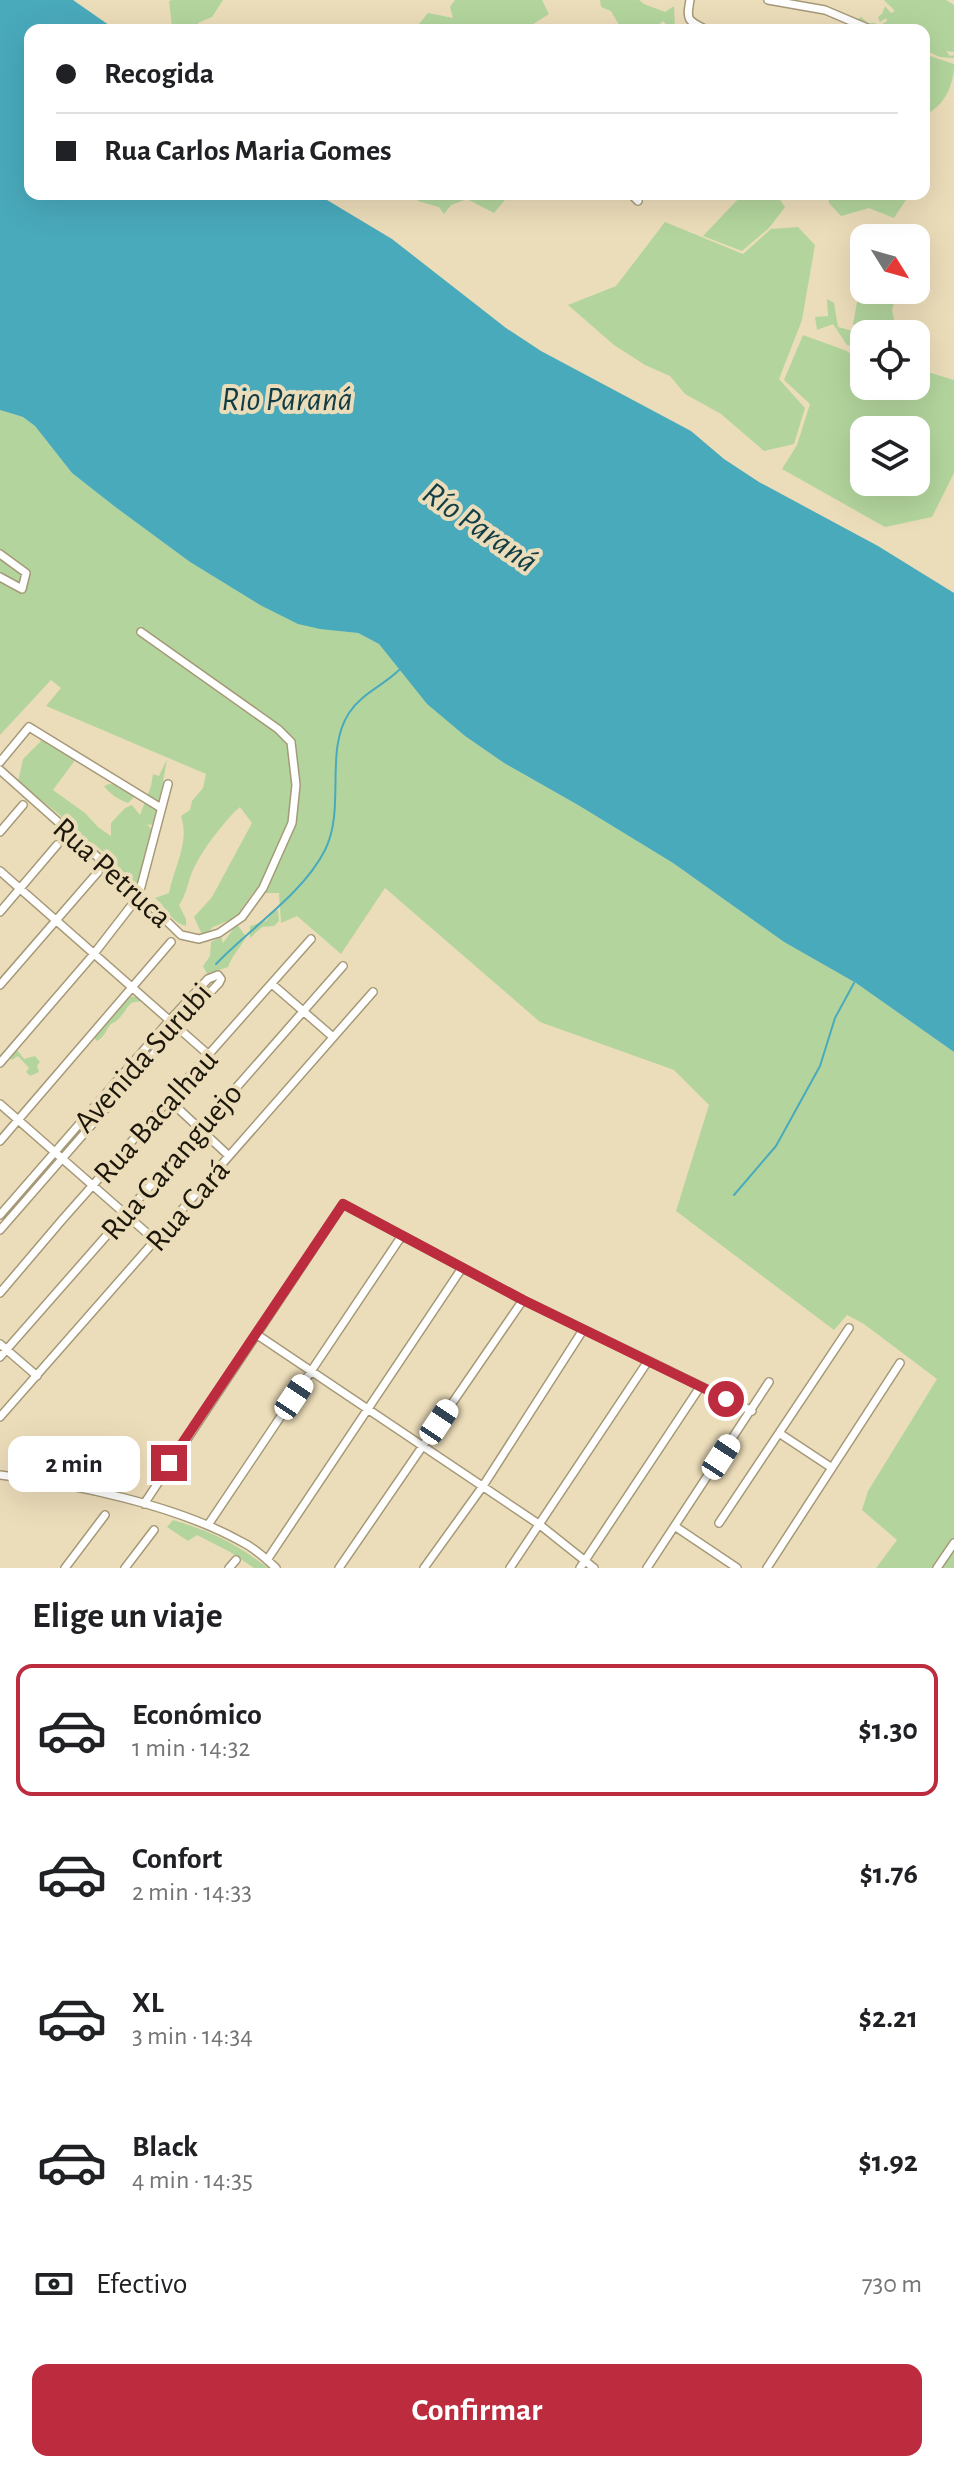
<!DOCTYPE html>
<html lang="es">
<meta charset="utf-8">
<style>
:root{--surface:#fff;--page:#f2f2f2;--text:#202124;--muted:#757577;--line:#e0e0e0;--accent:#bc2b3e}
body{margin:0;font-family:"Alegreya Sans",sans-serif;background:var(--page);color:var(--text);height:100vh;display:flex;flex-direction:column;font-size:30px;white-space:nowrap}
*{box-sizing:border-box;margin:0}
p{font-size:26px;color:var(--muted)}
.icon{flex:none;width:44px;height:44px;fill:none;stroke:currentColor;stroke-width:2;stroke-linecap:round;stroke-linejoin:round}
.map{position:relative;height:1568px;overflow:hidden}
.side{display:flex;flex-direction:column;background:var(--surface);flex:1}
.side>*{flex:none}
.hud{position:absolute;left:24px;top:24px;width:906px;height:176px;border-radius:16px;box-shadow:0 8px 32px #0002;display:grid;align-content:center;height:176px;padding:0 32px;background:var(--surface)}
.needle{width:52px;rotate:127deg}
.tools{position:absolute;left:850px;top:224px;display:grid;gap:16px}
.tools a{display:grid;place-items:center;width:80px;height:80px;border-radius:16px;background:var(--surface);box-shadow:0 8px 32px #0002;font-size:40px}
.end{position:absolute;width:36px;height:36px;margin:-18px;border:10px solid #bc2b3e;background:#fff;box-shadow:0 0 0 4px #fff}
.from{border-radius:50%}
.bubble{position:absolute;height:56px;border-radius:16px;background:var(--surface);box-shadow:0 8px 32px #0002;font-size:26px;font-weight:700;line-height:56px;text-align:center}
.car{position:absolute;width:24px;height:48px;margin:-24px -12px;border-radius:10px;box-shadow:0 0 6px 2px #0007;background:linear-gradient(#fff 24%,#345 0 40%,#fff 0 76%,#345 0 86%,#fff 0)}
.hud b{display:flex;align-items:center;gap:28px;height:76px;font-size:30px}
.hud b+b{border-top:2px solid var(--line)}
.hud i{width:20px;height:20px;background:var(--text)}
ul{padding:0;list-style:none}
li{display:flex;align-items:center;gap:24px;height:132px;margin:0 16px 12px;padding:0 16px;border:4px solid transparent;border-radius:16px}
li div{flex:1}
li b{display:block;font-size:30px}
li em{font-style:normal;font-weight:700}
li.on{border-color:var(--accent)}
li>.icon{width:72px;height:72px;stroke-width:1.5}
h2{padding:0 32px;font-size:36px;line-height:96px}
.pay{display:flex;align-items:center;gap:20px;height:88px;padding:0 32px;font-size:30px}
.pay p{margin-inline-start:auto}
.cta{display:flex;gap:16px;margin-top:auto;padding:16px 32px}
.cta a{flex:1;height:92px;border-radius:16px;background:var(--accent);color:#fff;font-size:32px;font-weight:700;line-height:92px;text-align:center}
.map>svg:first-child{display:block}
.green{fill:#b3d59d;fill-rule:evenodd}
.water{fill:#49aabc}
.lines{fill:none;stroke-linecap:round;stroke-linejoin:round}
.stream{stroke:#49aabc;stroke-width:2}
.minor-casing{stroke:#a69978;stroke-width:10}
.minor{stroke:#fff;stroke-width:7}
.route{stroke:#bc2b3e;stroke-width:10}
.labels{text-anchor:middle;stroke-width:8;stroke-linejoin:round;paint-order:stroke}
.street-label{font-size:32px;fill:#1c170a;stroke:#ecddba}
.water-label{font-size:34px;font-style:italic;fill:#113e46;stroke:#ecddba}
</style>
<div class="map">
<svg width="954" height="1568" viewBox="0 0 954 1568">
<rect width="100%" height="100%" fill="#ecddba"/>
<path class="green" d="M172,0H223L212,17L198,23V30H176L172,26L169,1Z
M455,0H542L549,14L524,30H414L428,13L453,18L450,7Z
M600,0H639L644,4L665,12L674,6L675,27H669L663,21L653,30H622L611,11L601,7Z
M884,0H946L954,5V52L946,51L950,56L954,55V58L940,57L924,50V30H876L854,21L861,17L868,23H875L879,26L887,21L886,18L880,22L878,17L882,14L885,6L891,13L895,11Z
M924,54L954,64C954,86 944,106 924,116Z
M416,194H510L494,213L467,199L451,205L444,214L439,207L418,201Z
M743,194H776L785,207L769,228L742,251L703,236Z
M828,194H910L894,218L869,208L841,216L829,203Z
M665,222L743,254L771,229L798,227L815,245L802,320L779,379L805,408L794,444L764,451L721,414L685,394L670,376L645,365L614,345L568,305L616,286Z
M860,286L864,287V290L897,293L892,310L897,334H864V349L847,345L833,324L817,330L815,317L828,316L827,299L834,303L838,327L853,331L863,330L853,324Z
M803,335L847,351L864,365V386L913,390L921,370L954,380V473L932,517L885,527L782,469L797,445L810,404L784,380ZM864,430H916V482H864Z
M0,410L23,417L35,426L72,473L114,506L190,562L260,605L342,631L358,633L379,644L427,704L465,736L504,763L578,805L673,863L784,942L856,983L954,1052V1568H876L897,1540L862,1510L868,1491L937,1379L864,1324L847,1315L834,1330L676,1211L709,1105L674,1070L540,1022L385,888L341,954L297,916L281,923L279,893H253L235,918L213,927L203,937L194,917L212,897L252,823L240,807C224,821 198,855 191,875C187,886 186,895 179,905L186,919V926C169,921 168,908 155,898L169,893C174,867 190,843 181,816L190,810L192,801L203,788L206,774L46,706L61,688L51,680L0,735Z
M44,738L76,759L53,790L85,813L98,827L111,836V823L125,808L132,805L140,815L151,786L153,774L159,776L167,759L157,816L151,825L147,824L154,832C151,852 152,872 144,889L124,875L116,863L93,843L83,841L76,835L60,815L18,782L23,759Z
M109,784L120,785L134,797L128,803C120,800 109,794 104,786Z
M278,910L279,921L274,926L262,927L250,938V926L266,921L274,911Z
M237,924L246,937C240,948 232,956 228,967L207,974L203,966L210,956L211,942L221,937L223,943Z
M130,996L139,998L160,1014L154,1013L142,1002C128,1000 129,1007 121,1016C119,1020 114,1022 110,1025C105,1032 105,1036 97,1041L93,1036L105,1021L111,1019L116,1009Z
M14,1050L18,1051L24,1059L35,1056L40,1062L37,1066L39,1072L30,1076L26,1072L29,1068L18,1056L12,1060L8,1057Z
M173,1520C213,1532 235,1543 268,1568H254L230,1552L197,1535L188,1541L167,1527Z"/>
<path class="water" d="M0,0H73L116,30H30V194H317L392,239L506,328L541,351L691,431L724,459L759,482L878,546L954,593V1052L856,983L784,942L673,863L578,805L504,763L465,736L427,704L379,644L358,633L320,629L298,624L260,605L190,562L114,506L72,473L35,426L23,417L0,410Z"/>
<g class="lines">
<path class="stream" d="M216,964C250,928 303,894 325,850C346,808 324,751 349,713C362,693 383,686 399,670
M734,1195L776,1146L820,1066L835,1018L854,983"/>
<g class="minor-casing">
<path id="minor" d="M690,0C686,21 688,21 707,30
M768,0L825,10L872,30
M631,194L638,201
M0,554L26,573L22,589L0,577
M0,762L29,727L161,808
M0,770L139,894L181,935L199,939L219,933L242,917L263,888L292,823L296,785L291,742L278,729L141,632
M0,832L23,805
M0,871L210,1056
M139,894L168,784
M0,912L57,845
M272,984L333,1037
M0,985L98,872
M0,1063L93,955L131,906
M169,1100L229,1156
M0,1104L156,1241
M0,1141L171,942
M0,1215L169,1021L208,979L218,975L221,979L219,983L176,1028L0,1230
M0,1293L62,1220L311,939
M256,1334L540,1525L594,1568
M0,1344L37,1376
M0,1357L343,966
M0,1417L373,992
M779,1433L832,1468
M0,1475C75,1484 176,1505 242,1542C255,1548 266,1559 276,1568
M144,1504L343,1204L523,1300L752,1411
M719,1523L849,1328
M208,1525L401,1237
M676,1527L737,1568
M267,1560L462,1268
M65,1568L105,1515
M125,1568L154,1530
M229,1568L236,1560
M339,1568L523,1300
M424,1568L483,1486L583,1330
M510,1568L648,1361
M580,1568L700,1387
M647,1568L769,1382
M767,1568L900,1363
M937,1568L954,1543"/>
</g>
<use href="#minor" class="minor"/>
</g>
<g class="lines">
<path class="route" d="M169,1463L343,1204L523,1300L726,1399"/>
</g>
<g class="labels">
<g class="street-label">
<text transform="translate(113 872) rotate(42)" y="11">Rua Petruca</text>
<text transform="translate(142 1057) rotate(-48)" y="11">Avenida Surubi</text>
<text transform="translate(155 1116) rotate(-48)" y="11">Rua Bacalhau</text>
<text transform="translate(171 1161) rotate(-49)" y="11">Rua Caranguejo</text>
<text transform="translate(187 1205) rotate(-49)" y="11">Rua Cará</text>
</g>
<g class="water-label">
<text x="287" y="410">Rio Paraná</text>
<text transform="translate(481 526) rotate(35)" y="12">Río Paraná</text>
</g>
</g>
</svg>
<div class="tools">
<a><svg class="needle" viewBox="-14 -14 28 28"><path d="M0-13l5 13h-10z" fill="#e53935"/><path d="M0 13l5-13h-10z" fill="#757577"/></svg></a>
<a><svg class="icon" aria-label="locate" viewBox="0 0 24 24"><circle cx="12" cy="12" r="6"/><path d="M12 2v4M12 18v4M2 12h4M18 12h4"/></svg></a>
<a><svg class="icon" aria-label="layers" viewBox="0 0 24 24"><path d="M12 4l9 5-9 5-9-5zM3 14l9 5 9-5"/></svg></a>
</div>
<i class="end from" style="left:726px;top:1399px"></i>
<i class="end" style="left:169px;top:1463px"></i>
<div class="bubble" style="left:8px;top:1436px;width:132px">2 min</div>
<i class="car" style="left:294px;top:1397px;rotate:34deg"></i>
<i class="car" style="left:439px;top:1422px;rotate:34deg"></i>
<i class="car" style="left:721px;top:1457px;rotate:33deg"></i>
<div class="hud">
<b><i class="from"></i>Recogida</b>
<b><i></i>Rua Carlos Maria Gomes</b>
</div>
</div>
<section class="side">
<h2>Elige un viaje</h2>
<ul>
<li class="on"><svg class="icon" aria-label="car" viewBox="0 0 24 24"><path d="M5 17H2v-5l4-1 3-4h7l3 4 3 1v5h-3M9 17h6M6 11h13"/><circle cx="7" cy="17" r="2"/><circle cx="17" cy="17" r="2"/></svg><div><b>Económico</b><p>1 min · 14:32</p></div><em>$1.30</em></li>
<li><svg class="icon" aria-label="car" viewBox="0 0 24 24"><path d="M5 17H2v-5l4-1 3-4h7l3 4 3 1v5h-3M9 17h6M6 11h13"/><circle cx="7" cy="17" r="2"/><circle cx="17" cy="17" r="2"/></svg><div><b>Confort</b><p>2 min · 14:33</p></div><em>$1.76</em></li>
<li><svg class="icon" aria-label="car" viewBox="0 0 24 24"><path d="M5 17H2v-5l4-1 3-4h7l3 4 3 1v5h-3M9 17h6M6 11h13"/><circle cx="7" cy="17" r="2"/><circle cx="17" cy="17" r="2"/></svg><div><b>XL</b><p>3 min · 14:34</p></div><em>$2.21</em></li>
<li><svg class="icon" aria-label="car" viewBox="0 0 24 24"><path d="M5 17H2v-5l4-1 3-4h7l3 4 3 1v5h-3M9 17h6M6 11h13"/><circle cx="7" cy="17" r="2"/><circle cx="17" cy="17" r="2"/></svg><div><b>Black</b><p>4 min · 14:35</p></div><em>$1.92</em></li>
</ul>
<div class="pay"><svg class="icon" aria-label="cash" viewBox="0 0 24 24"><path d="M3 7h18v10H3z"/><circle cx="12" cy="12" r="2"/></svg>Efectivo<p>730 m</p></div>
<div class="cta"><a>Confirmar</a></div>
</section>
